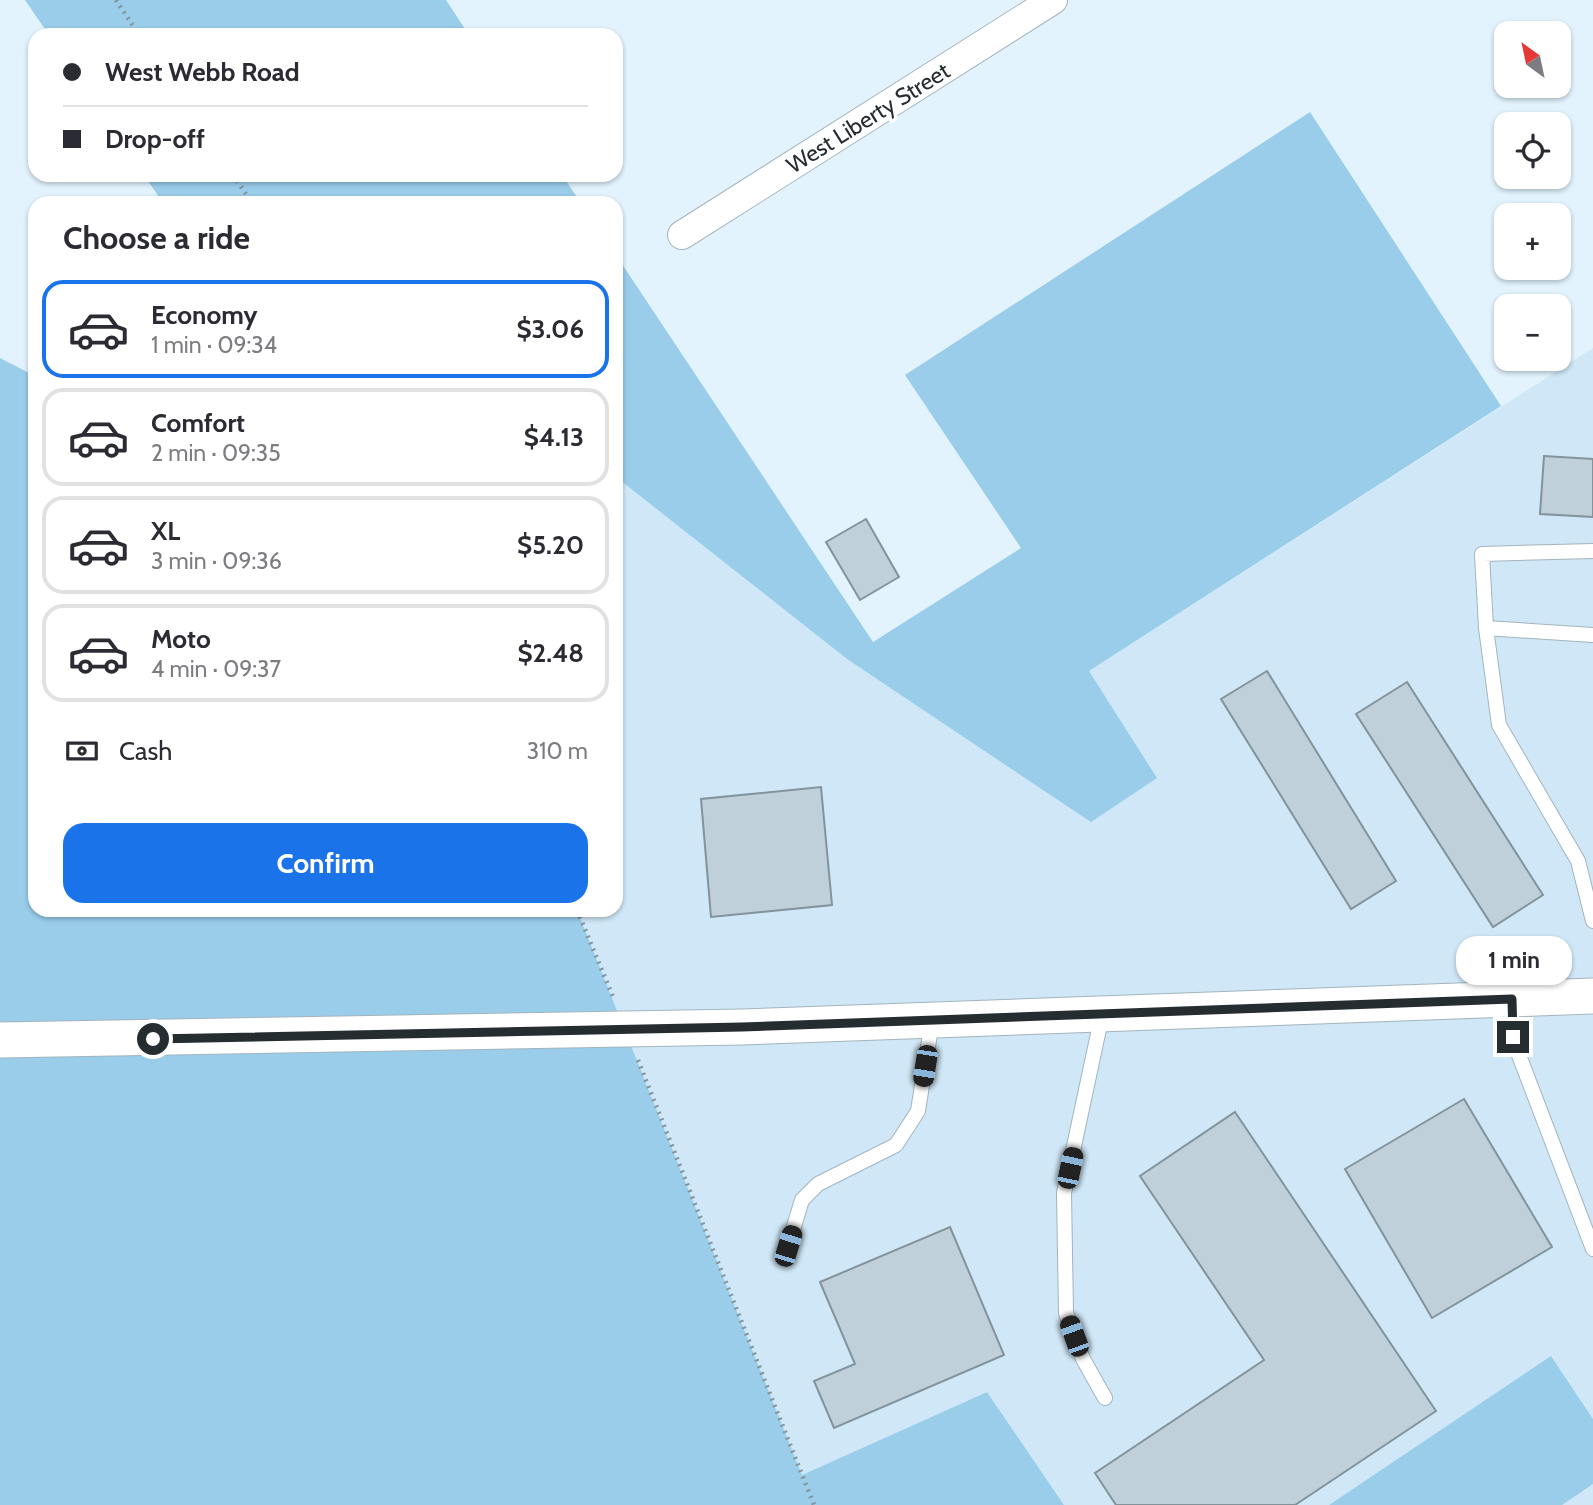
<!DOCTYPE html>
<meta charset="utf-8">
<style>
:root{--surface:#fff;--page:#f7f7f7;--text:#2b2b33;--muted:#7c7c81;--line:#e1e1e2;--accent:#1a73e8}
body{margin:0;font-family:Cabin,sans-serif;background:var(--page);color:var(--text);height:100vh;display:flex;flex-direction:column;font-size:26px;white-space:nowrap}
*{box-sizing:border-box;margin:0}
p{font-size:23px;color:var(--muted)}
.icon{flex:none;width:38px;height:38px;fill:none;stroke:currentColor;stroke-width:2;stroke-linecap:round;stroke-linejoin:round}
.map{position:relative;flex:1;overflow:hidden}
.side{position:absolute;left:28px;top:196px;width:595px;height:721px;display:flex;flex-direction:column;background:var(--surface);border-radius:21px;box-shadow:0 2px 5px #0004}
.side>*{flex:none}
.top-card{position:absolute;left:28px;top:28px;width:595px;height:154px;border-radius:21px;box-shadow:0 2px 5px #0004;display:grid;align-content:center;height:154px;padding:0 35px;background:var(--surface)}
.needle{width:46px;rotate:327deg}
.buttons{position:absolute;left:1494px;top:21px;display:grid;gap:14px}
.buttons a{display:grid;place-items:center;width:77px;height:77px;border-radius:14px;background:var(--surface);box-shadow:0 2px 5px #0004;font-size:35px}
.end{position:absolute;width:32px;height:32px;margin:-16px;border:9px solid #262d31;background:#fff;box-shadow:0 0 0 4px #fff}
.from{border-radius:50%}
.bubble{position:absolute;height:49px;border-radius:21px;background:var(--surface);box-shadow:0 2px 5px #0004;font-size:23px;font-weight:700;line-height:49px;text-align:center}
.car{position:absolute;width:21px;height:42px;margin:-21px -10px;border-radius:9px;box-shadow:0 0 5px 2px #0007;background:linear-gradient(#222 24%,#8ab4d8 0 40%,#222 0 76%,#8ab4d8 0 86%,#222 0)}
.top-card b{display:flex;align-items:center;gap:24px;height:66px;font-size:26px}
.top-card b+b{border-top:2px solid var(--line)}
.top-card i{width:18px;height:18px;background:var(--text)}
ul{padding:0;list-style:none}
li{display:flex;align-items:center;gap:21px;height:98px;margin:0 14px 10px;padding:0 21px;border:4px solid var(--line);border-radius:21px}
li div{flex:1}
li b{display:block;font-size:26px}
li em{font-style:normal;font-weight:700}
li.on{border-color:var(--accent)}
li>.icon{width:63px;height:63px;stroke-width:1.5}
h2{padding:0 35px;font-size:32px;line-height:84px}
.pay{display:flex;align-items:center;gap:18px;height:77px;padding:0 35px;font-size:26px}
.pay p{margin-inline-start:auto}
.action{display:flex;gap:14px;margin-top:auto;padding:14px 35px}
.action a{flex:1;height:80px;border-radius:21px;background:var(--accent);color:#fff;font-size:28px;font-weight:700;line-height:80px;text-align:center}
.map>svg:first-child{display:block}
.built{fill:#cfe7f6}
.green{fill:#99cdea}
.building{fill:#bfd0da;stroke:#82939c;stroke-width:2}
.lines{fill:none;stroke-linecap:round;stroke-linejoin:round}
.service-casing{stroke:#a3b4be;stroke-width:16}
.minor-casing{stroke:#a3b4be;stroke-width:30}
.tertiary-casing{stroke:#a3b4be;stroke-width:37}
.path{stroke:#86939a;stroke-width:4.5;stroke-dasharray:2 5;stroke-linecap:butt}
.service{stroke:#fff;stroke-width:14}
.minor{stroke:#fff;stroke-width:28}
.tertiary{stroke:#fff;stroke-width:35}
.route{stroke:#262d31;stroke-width:9}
.labels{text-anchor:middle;stroke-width:7;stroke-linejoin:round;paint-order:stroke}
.street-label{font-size:23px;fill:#262d31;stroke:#fff}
</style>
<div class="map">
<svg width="1593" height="1505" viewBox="0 0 1593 1505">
<rect width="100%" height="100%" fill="#e2f3fe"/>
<path class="built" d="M1593,348V1419L1551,1356L1329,1505H1064L987,1392L802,1475L577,910H616V477L847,659L1157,778L1089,671Z
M1593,1482V1505H1559Z"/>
<path class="green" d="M25,0H446L469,35H49Z
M1310,112L1501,406L1089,671L1157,778L1091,822L847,659L616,477V255L873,642L1021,548L905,375Z
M144,175H562L581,203H163Z
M0,358L35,376V910H577L802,1475L987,1392L1064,1505H0Z
M1551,1356L1593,1419V1484L1562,1505H1329Z"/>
<path class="building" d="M1544,456L1593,459V517L1540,514Z
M866,519L899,577L860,600L826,542Z
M1267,671L1396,881L1351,909L1221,699Z
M1407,682L1543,895L1493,927L1356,714Z
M821,787L832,905L711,917L701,799Z
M1464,1099L1552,1247L1432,1318L1345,1169Z
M1235,1112L1436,1411L1295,1505H1116L1095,1473L1264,1360L1140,1176Z
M950,1227L1004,1355L834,1428L814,1381L855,1364L820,1282Z"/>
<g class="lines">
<g class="service-casing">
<path id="service" d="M1486,628L1482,554L1593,551
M1593,635L1486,628L1499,725L1578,861L1593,921
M1512,1000V1037L1593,1249
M1102,1015L1064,1193L1066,1313L1083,1359L1105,1398
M788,1246L802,1200L818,1184L896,1145L918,1111L932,1021"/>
</g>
<g class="minor-casing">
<path id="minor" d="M682,235L1053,0"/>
</g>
<g class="tertiary-casing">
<path id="tertiary" d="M0,1040L742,1027L1593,996"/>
</g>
<path class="path" d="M116,0L139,35
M233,175L252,203
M577,910L613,997
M638,1060L814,1505"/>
<use href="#service" class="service"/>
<use href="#minor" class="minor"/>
<use href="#tertiary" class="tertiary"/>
</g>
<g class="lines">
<path class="route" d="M153,1039L742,1027L1512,999L1513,1037"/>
</g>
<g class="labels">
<g class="street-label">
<text transform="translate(868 118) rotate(-32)" y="8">West Liberty Street</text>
</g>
</g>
</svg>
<div class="buttons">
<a><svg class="needle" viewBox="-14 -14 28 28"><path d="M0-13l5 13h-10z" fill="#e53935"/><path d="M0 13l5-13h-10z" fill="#7c7c81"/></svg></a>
<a><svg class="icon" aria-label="locate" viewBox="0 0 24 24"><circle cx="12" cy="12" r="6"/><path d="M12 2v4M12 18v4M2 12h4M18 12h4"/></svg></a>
<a>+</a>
<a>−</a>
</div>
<i class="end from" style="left:153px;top:1039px"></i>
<i class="end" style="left:1513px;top:1037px"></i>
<div class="bubble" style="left:1456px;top:936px;width:116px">1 min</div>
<i class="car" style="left:925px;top:1066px;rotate:189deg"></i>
<i class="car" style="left:1070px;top:1168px;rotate:12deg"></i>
<i class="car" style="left:788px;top:1246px;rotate:17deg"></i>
<i class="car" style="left:1074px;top:1336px;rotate:340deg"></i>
<div class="top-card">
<b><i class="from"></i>West Webb Road</b>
<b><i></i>Drop-off</b>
</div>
<section class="side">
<h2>Choose a ride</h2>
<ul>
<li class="on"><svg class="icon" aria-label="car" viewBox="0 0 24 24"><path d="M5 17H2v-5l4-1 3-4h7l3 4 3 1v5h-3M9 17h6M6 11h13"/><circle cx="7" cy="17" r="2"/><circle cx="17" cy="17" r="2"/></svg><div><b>Economy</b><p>1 min · 09:34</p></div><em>$3.06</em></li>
<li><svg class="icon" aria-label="car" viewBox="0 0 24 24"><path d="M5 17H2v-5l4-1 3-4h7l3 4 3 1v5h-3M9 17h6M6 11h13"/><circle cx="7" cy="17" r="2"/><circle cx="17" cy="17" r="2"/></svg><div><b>Comfort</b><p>2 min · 09:35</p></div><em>$4.13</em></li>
<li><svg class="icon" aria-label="car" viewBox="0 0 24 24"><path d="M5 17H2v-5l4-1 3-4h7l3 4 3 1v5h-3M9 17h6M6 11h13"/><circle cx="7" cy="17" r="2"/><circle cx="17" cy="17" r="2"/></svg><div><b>XL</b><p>3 min · 09:36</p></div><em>$5.20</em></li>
<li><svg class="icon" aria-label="car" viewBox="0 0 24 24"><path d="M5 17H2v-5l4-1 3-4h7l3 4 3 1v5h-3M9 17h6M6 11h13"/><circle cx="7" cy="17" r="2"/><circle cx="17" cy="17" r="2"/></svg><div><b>Moto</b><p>4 min · 09:37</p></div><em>$2.48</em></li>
</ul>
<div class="pay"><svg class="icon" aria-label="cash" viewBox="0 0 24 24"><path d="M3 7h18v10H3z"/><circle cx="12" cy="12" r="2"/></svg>Cash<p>310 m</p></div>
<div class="action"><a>Confirm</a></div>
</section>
</div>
